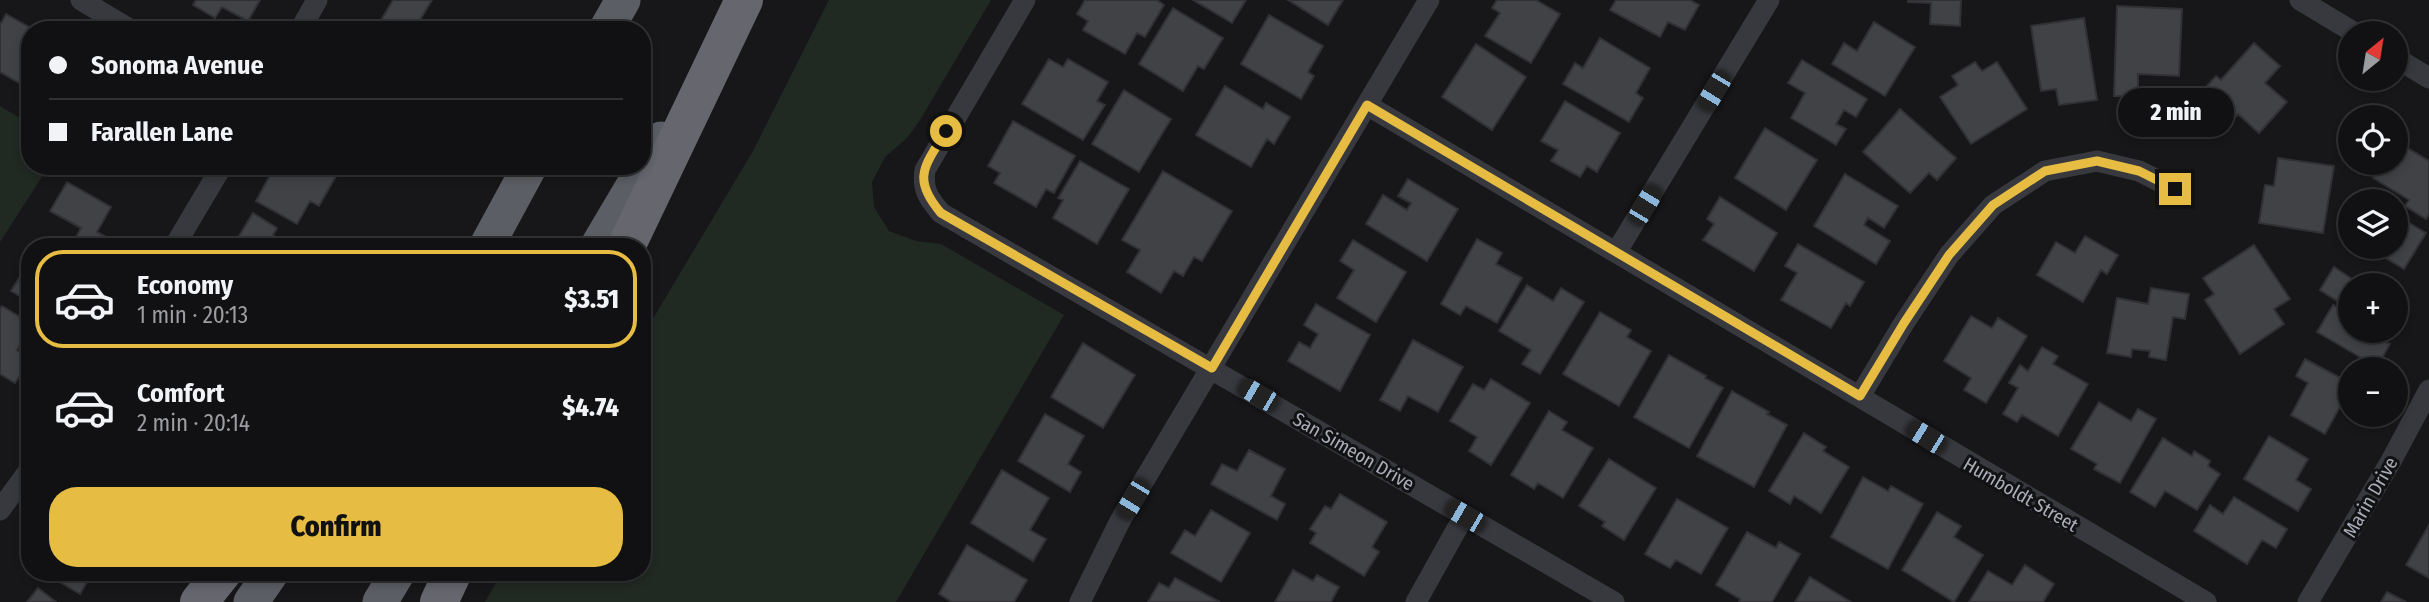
<!DOCTYPE html>
<meta charset="utf-8">
<style>
:root{--surface:#111113;--page:#1e1f21;--text:#f1f3f6;--muted:#9c9da0;--line:#303133;--accent:#e6bd42}
body{margin:0;font-family:"Fira Sans Condensed",sans-serif;background:var(--page);color:var(--text);height:100vh;display:flex;flex-direction:column;font-size:26px;white-space:nowrap}
*{box-sizing:border-box;margin:0}
p{font-size:23px;color:var(--muted)}
.icon{flex:none;width:38px;height:38px;fill:none;stroke:currentColor;stroke-width:2;stroke-linecap:round;stroke-linejoin:round}
.map{position:relative;flex:1;overflow:hidden}
.details{position:absolute;left:21px;top:238px;width:630px;height:343px;display:flex;flex-direction:column;background:var(--surface);border-radius:28px;box-shadow:0 4px 10px #0003,0 0 0 2px var(--line)}
.details>*{flex:none}
.top-card{position:absolute;left:21px;top:21px;width:630px;height:154px;border-radius:28px;box-shadow:0 4px 10px #0003,0 0 0 2px var(--line);display:grid;align-content:center;height:154px;padding:0 28px;background:var(--surface)}
.needle{width:46px;rotate:30deg}
.controls{position:absolute;left:2338px;top:21px;display:grid;gap:14px}
.controls a{display:grid;place-items:center;width:70px;height:70px;border-radius:50%;background:var(--surface);box-shadow:0 4px 10px #0003,0 0 0 2px var(--line);font-size:35px}
.end{position:absolute;width:32px;height:32px;margin:-16px;border:9px solid #e6bd42;background:#111;box-shadow:0 0 0 4px #111}
.from{border-radius:50%}
.bubble{position:absolute;height:49px;border-radius:24px;background:var(--surface);box-shadow:0 4px 10px #0003,0 0 0 2px var(--line);font-size:23px;font-weight:800;line-height:49px;text-align:center}
.car{position:absolute;width:21px;height:42px;margin:-21px -10px;border-radius:9px;box-shadow:0 0 5px 2px #0007;background:linear-gradient(#222 24%,#8ab4d8 0 40%,#222 0 76%,#8ab4d8 0 86%,#222 0)}
.top-card b{display:flex;align-items:center;gap:24px;height:66px;font-size:26px}
.top-card b+b{border-top:2px solid var(--line)}
.top-card i{width:18px;height:18px;background:var(--text)}
ul{padding:12px 0 0;list-style:none}
li{display:flex;align-items:center;gap:21px;height:98px;margin:0 14px 10px;padding:0 14px;border:4px solid transparent;border-radius:28px}
li div{flex:1}
li b{display:block;font-size:26px}
li em{font-style:normal;font-weight:800}
li.selected{border-color:var(--accent)}
li>.icon{width:63px;height:63px;stroke-width:1.5}
.primary-button{display:flex;gap:14px;margin-top:auto;padding:14px 28px}
.primary-button a{flex:1;height:80px;border-radius:28px;background:var(--accent);color:#111;font-size:28px;font-weight:800;line-height:80px;text-align:center}
.map>svg:first-child{display:block}
.green{fill:#212923}
.building{fill:#414246;stroke:#313135;stroke-width:2}
.lines{fill:none;stroke-linecap:round;stroke-linejoin:round}
.minor{stroke:#38393e;stroke-width:21}
.trunk{stroke:#5c5e65;stroke-width:35}
.motorway{stroke:#65666e;stroke-width:38}
.route{stroke:#e6bd42;stroke-width:9}
.labels{text-anchor:middle;stroke-width:6;stroke-linejoin:round;paint-order:stroke}
.street-label{font-size:19px;fill:#aaadb8;stroke:#121214}
</style>
<div class="map">
<svg width="2429" height="602" viewBox="0 0 2429 602">
<rect width="100%" height="100%" fill="#171719"/>
<path class="green" d="M829,0H991L920,120L907,138L885,157L872,182L874,207L889,231L916,241L941,244L1064,315L896,602H485L502,572H642V337L753,151Z
M0,106L30,124V166H49L0,242Z"/>
<path class="building" d="M196,0H260L248,21L222,7L215,18L193,5Z
M393,0H432L414,30H393L380,22Z
M1085,0H1157L1164,5L1145,37L1137,33L1125,54L1083,30L1088,21L1077,14Z
M1193,0H1246L1232,23Z
M1288,0H1343L1328,25Z
M1497,0H1536L1560,14L1531,63L1485,36L1500,13L1492,8Z
M1616,0H1690L1699,5L1685,30L1668,22L1660,37L1610,10Z
M1908,0H1961L1960,26L1930,24L1931,3L1908,2Z
M2117,6L2182,9L2179,76L2138,74V97L2114,96Z
M1173,8L1223,38L1204,69L1198,66L1183,91L1139,64Z
M6,14L29,27L21,43L30,48V89L0,72V25Z
M1269,15L1323,46L1308,72L1314,76L1301,99L1241,64Z
M2084,18L2097,100L2059,105L2056,89L2041,91L2031,26Z
M1874,22L1915,47L1885,96L1832,64L1844,43L1857,51Z
M1600,38L1650,68L1636,93L1643,98L1629,122L1563,84L1575,63L1583,68Z
M2254,43L2280,66L2265,83L2287,102L2259,133L2238,114L2229,124L2197,97L2216,76L2221,80Z
M1476,44L1526,77L1492,130L1442,97Z
M1049,59L1063,67L1068,59L1108,82L1097,101L1105,105L1083,140L1022,104Z
M1802,60L1867,99L1856,117L1844,110L1836,124L1846,129L1836,145L1791,118L1805,93L1788,83Z
M1975,62L1982,71L1997,62L2027,109L1971,144L1940,97L1958,85L1952,76Z
M1225,86L1263,109L1266,103L1290,117L1274,144L1267,139L1251,167L1196,135Z
M1124,90L1171,119L1139,172L1092,144Z
M1565,101L1620,133L1597,172L1587,166L1580,177L1551,161L1558,150L1541,141Z
M1900,109L1956,158L1937,180L1929,173L1910,193L1863,152Z
M1013,121L1075,156L1054,193L1046,189L1036,207L994,183L1000,173L988,166Z
M1765,128L1817,160L1786,210L1735,178Z
M2396,141L2429,161V214L2426,219L2405,206L2409,200L2373,178L2383,163H2396Z
M2278,158L2334,166L2323,233L2259,223L2265,185L2274,186Z
M1080,161L1129,189L1097,244L1053,218L1063,200L1058,198Z
M275,166H319L336,176L319,206L310,201L297,224L256,201Z
M1163,171L1232,211L1202,261L1194,257L1183,276L1174,271L1161,293L1127,272L1140,250L1122,240Z
M1845,174L1898,206L1884,228L1868,218L1864,225L1890,241L1876,264L1814,226Z
M1408,179L1458,209L1427,261L1366,224L1383,195L1407,210L1411,203L1398,196Z
M67,182L111,207L97,232L108,238L103,247H84L74,241L81,228L50,211Z
M1720,197L1777,233L1754,271L1703,240L1714,224L1707,219Z
M253,213L277,228L273,235L292,247H246L249,241L239,236Z
M2396,215L2426,233L2404,269L2367,247H2396Z
M2085,236L2118,255L2107,274L2101,270L2083,302L2037,275L2056,242L2075,253Z
M1477,239L1502,253L1496,264L1522,278L1497,323L1466,306L1460,315L1441,304Z
M1353,240L1406,272L1376,322L1337,298L1354,270L1340,261Z
M1798,244L1864,282L1850,306L1846,303L1831,328L1781,300L1797,273L1785,266Z
M2254,245L2290,299L2274,309L2284,324L2240,354L2205,300L2214,294L2203,278Z
M30,261V302L11,291Z
M2334,267L2352,279L2337,301L2320,290Z
M1527,285L1553,301L1561,288L1584,302L1540,374L1522,364L1531,350L1499,331Z
M2151,288L2189,294L2185,319L2173,317L2166,360L2149,357L2150,351L2132,349L2131,357L2107,353L2117,298L2148,304Z
M1316,304L1370,335L1340,391L1288,361L1299,342L1310,348L1318,334L1304,325Z
M2333,305L2348,313L2350,309V331H2392L2385,342L2390,344L2377,367L2317,332Z
M2,306L30,323V329L17,350L30,360L15,383L0,374V309Z
M1600,312L1631,330L1627,337L1651,351L1619,406L1563,374Z
M1971,316L1992,328L1998,318L2027,336L1986,403L1964,390L1971,378L1944,361Z
M1413,340L1463,367L1438,412L1408,396L1400,411L1380,400Z
M1083,343L1135,375L1103,428L1051,397Z
M2042,347L2058,356L2053,364L2088,384L2058,436L2022,415L2017,422L2003,414L2018,388L2009,383L2020,365L2028,371Z
M1669,355L1706,376L1705,378L1723,388L1689,448L1634,417Z
M2305,359L2350,383V407L2342,403L2325,434L2291,415L2308,383L2296,376Z
M1491,379L1530,403L1491,465L1469,451L1477,437L1450,421L1473,384L1484,390Z
M1732,391L1769,412L1767,414L1787,425L1754,487L1697,456Z
M2099,402L2131,421L2138,409L2156,419L2120,483L2094,469L2097,464L2071,449Z
M1549,411L1567,422L1562,430L1593,448L1563,498L1538,483L1534,489L1511,475Z
M1045,414L1084,436L1068,464L1081,472L1070,492L1018,461Z
M1804,433L1826,447L1823,451L1849,467L1821,513L1794,496L1790,504L1769,491Z
M2269,436L2308,459L2296,480L2311,489L2298,511L2244,479Z
M2163,438L2192,456L2194,451L2210,461L2208,466L2220,474L2197,510L2165,491L2155,507L2130,492Z
M1249,450L1285,469L1271,496L1285,504L1277,520L1211,484L1222,464L1237,471Z
M1609,459L1656,488L1624,540L1602,526L1605,522L1579,506Z
M1002,470L1049,498L1030,530L1046,539L1033,561L971,523Z
M1863,477L1888,491L1891,486L1923,504L1888,569L1831,537Z
M1340,494L1387,522L1372,547L1379,552L1364,576L1310,543L1316,533L1310,529L1325,506L1331,509Z
M2234,497L2287,529L2276,548L2262,540L2247,564L2194,531L2210,505L2223,514Z
M1677,499L1728,528L1701,574L1676,560L1670,568L1645,554Z
M1211,510L1250,533L1221,582L1171,553L1185,530L1195,536Z
M1937,512L1961,526L1954,537L1983,555L1954,602L1902,570Z
M2429,525V578L2406,565Z
M1747,532L1776,548L1779,542L1800,554L1772,602H1739L1740,599L1716,585Z
M967,545L1027,580L1014,602H952L939,594Z
M2025,565L2054,584L2043,602H1969L1988,571L2012,585Z
M1293,570L1313,581L1317,575L1339,587L1331,602H1275Z
M54,572H93L80,594L51,577Z
M1810,577L1851,602H1795Z
M1175,578L1220,602H1148L1159,583L1169,588Z
M38,588L56,602H27Z
M2387,592L2406,602H2381Z"/>
<g class="lines">
<path class="minor" d="M81,0L131,30
M1025,0L925,170C922,189 928,198 941,213L1614,602
M2300,0L2355,33
M300,30L317,0
M2396,58L2429,78
M1367,105L2206,602
M174,247L222,166
M1617,251L1769,0
M1860,396L1904,323L1949,255L1993,205L2045,171L2097,161L2139,171L2175,189
M0,510L30,469
M1080,602L1120,521L1429,0
M1416,602L1464,516
M2308,602L2391,461L2429,390"/>
<path class="trunk" d="M606,30L623,0
M486,247L530,166
M597,247L661,139
M251,602L272,572
M380,602L398,572"/>
<path class="motorway" d="M626,247L744,0
M199,602L223,572
M439,602L453,572"/>
</g>
<g class="lines">
<path class="route" d="M946,131C925,166 911,178 941,213L1212,368L1367,105L1860,396L1904,323L1949,255L1993,205L2045,171L2097,161L2139,171L2175,189"/>
</g>
<g class="labels">
<g class="street-label">
<text transform="translate(1354 451) rotate(30)" y="7">San Simeon Drive</text>
<text transform="translate(2021 494) rotate(30)" y="7">Humboldt Street</text>
<text transform="translate(2370 497) rotate(-60)" y="7">Marin Drive</text>
</g>
</g>
</svg>
<div class="controls">
<a><svg class="needle" viewBox="-14 -14 28 28"><path d="M0-13l5 13h-10z" fill="#e53935"/><path d="M0 13l5-13h-10z" fill="#9c9da0"/></svg></a>
<a><svg class="icon" aria-label="locate" viewBox="0 0 24 24"><circle cx="12" cy="12" r="6"/><path d="M12 2v4M12 18v4M2 12h4M18 12h4"/></svg></a>
<a><svg class="icon" aria-label="layers" viewBox="0 0 24 24"><path d="M12 4l9 5-9 5-9-5zM3 14l9 5 9-5"/></svg></a>
<a>+</a>
<a>−</a>
</div>
<i class="end from" style="left:946px;top:131px"></i>
<i class="end" style="left:2175px;top:189px"></i>
<div class="bubble" style="left:2118px;top:88px;width:116px">2 min</div>
<i class="car" style="left:1714px;top:91px;rotate:211deg"></i>
<i class="car" style="left:1645px;top:205px;rotate:31deg"></i>
<i class="car" style="left:1258px;top:395px;rotate:300deg"></i>
<i class="car" style="left:1926px;top:437px;rotate:302deg"></i>
<i class="car" style="left:1133px;top:499px;rotate:211deg"></i>
<i class="car" style="left:1465px;top:516px;rotate:300deg"></i>
<div class="top-card">
<b><i class="from"></i>Sonoma Avenue</b>
<b><i></i>Farallen Lane</b>
</div>
<section class="details">
<ul>
<li class="selected"><svg class="icon" aria-label="car" viewBox="0 0 24 24"><path d="M5 17H2v-5l4-1 3-4h7l3 4 3 1v5h-3M9 17h6M6 11h13"/><circle cx="7" cy="17" r="2"/><circle cx="17" cy="17" r="2"/></svg><div><b>Economy</b><p>1 min · 20:13</p></div><em>$3.51</em></li>
<li><svg class="icon" aria-label="car" viewBox="0 0 24 24"><path d="M5 17H2v-5l4-1 3-4h7l3 4 3 1v5h-3M9 17h6M6 11h13"/><circle cx="7" cy="17" r="2"/><circle cx="17" cy="17" r="2"/></svg><div><b>Comfort</b><p>2 min · 20:14</p></div><em>$4.74</em></li>
</ul>
<div class="primary-button"><a>Confirm</a></div>
</section>
</div>
